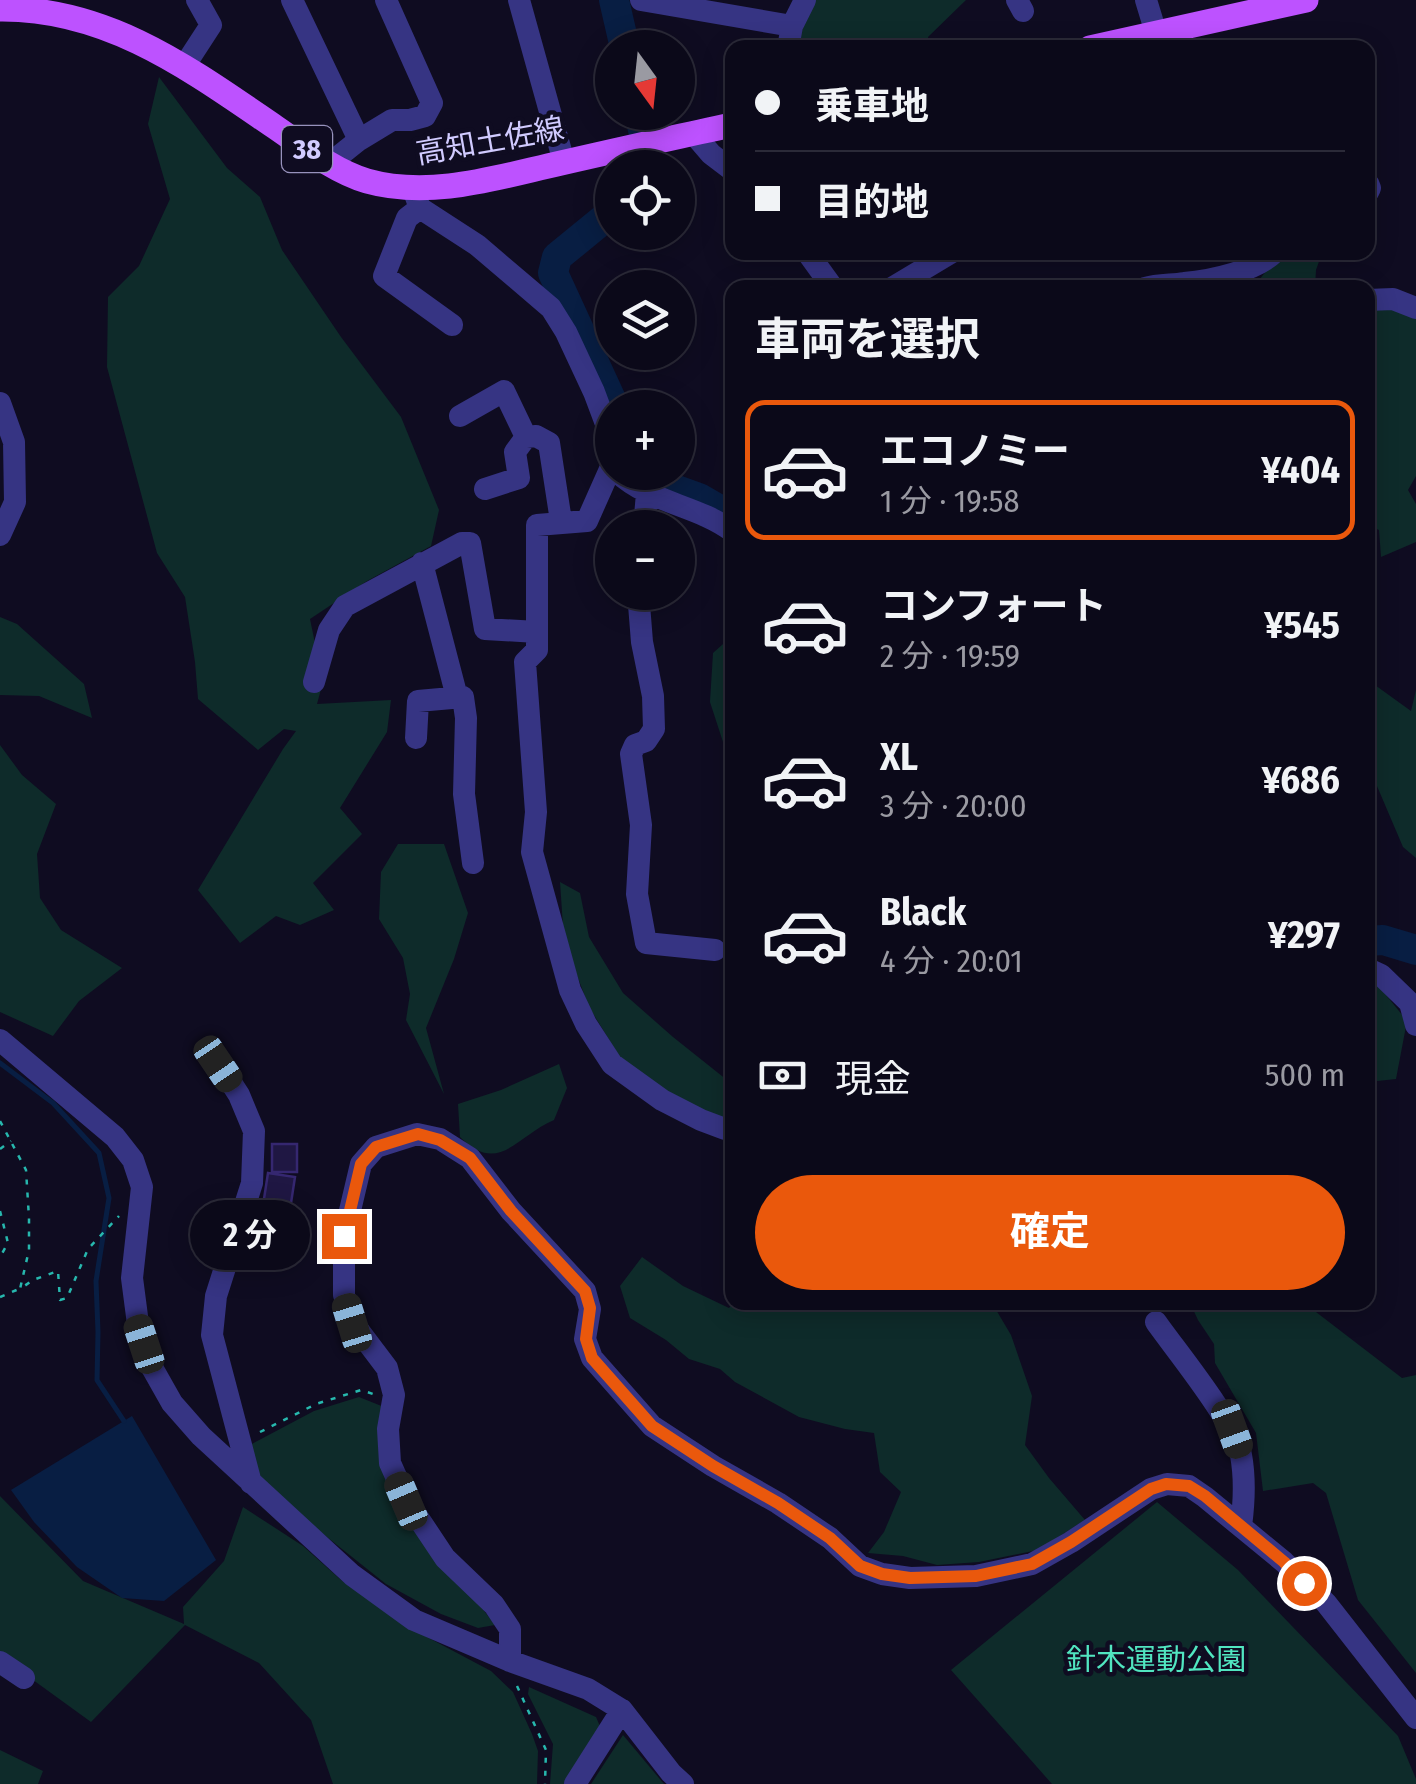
<!DOCTYPE html>
<html lang="ja">
<meta charset="utf-8">
<style>
:root{--surface:#0b0919;--page:#191726;--text:#f1f3f6;--muted:#9a9aa2;--line:#2b2a38;--accent:#ea580c}
body{margin:0;font-family:"Fira Sans Condensed","Noto Sans JP",sans-serif;background:var(--page);color:var(--text);height:100vh;display:flex;flex-direction:column;font-size:38px;white-space:nowrap}
*{box-sizing:border-box;margin:0}
p{font-size:32px;color:var(--muted)}
.icon{flex:none;width:55px;height:55px;fill:none;stroke:currentColor;stroke-width:2;stroke-linecap:round;stroke-linejoin:round}
.map{position:relative;flex:1;overflow:hidden}
.drawer{position:absolute;left:725px;top:280px;width:650px;height:1030px;display:flex;flex-direction:column;background:var(--surface);border-radius:20px;box-shadow:0 5px 25px #0003,0 0 0 2px var(--line)}
.drawer>*{flex:none}
.top-card{position:absolute;left:725px;top:40px;width:650px;height:220px;border-radius:20px;box-shadow:0 5px 25px #0003,0 0 0 2px var(--line);display:grid;align-content:center;height:220px;padding:0 30px;background:var(--surface)}
.needle{width:65px;rotate:165deg}
.fabs{position:absolute;left:595px;top:30px;display:grid;gap:20px}
.fabs a{display:grid;place-items:center;width:100px;height:100px;border-radius:50%;background:var(--surface);box-shadow:0 5px 25px #0003,0 0 0 2px var(--line);font-size:50px}
.end{position:absolute;width:45px;height:45px;margin:-22px;border:12px solid #ea580c;background:#fff;box-shadow:0 0 0 5px #fff}
.from{border-radius:50%}
.bubble{position:absolute;height:70px;border-radius:35px;background:var(--surface);box-shadow:0 5px 25px #0003,0 0 0 2px var(--line);font-size:32px;font-weight:700;line-height:70px;text-align:center}
.car{position:absolute;width:30px;height:60px;margin:-30px -15px;border-radius:12px;box-shadow:0 0 8px 2px #0007;background:linear-gradient(#222 24%,#8ab4d8 0 40%,#222 0 76%,#8ab4d8 0 86%,#222 0)}
.top-card b{display:flex;align-items:center;gap:35px;height:95px;font-size:38px}
.top-card b+b{border-top:2px solid var(--line)}
.top-card i{width:25px;height:25px;background:var(--text)}
ul{padding:0;list-style:none}
li{display:flex;align-items:center;gap:30px;height:140px;margin:0 20px 15px;padding:0 10px;border:5px solid transparent;border-radius:20px}
li div{flex:1}
li b{display:block;font-size:38px}
li em{font-style:normal;font-weight:700}
li.on{border-color:var(--accent)}
li>.icon{width:90px;height:90px;stroke-width:1.5}
h2{padding:0 30px;font-size:45px;line-height:120px}
.pay{display:flex;align-items:center;gap:25px;height:110px;padding:0 30px;font-size:38px}
.pay p{margin-inline-start:auto}
.cta{display:flex;gap:20px;margin-top:auto;padding:20px 30px}
.cta a{flex:1;height:115px;border-radius:60px;background:var(--accent);color:#fff;font-size:40px;font-weight:700;line-height:115px;text-align:center}
.map>svg:first-child{display:block}
.green{fill:#0e2b2a}
.water{fill:#081e43}
.lines{fill:none;stroke-linecap:round;stroke-linejoin:round}
.stream{stroke:#081e43;stroke-width:5}
.river{stroke:#081e43;stroke-width:30}
.building{fill:#1f1743;stroke:#352770;stroke-width:2.5}
.path{stroke:#27b8ae;stroke-width:2.5;stroke-dasharray:5 8;stroke-linecap:butt}
.minor{stroke:#363483;stroke-width:22}
.major{stroke:#bd52ff;stroke-width:25}
.route{stroke:#ea580c;stroke-width:12}
.labels{text-anchor:middle;stroke-width:9;stroke-linejoin:round;paint-order:stroke}
.shield{fill:#0f0c21;stroke:#9792bc;stroke-width:2.5}
.shield-label{font-size:28px;font-weight:bold;fill:#d1cbff}
.street-label{font-size:30px;fill:#d1cbff;stroke:#0f0c21}
.park-label{font-size:30px;fill:#51e5c0;stroke:#0f0c21}
</style>
<div class="map">
<svg width="1416" height="1784" viewBox="0 0 1416 1784">
<rect width="100%" height="100%" fill="#0f0c21"/>
<path class="green" d="M814,0H966L928,37L930,47L795,48Z
M159,77L227,168L260,197L282,250L341,337L401,417L439,510L431,546L367,581L310,619L323,682L317,704L391,700L387,732L340,808L362,834L313,883L334,910L300,925L276,916L240,943L198,890L283,749L296,731L284,729L258,750L198,699L195,662L185,597L157,553L107,367L108,297L139,266L170,199L148,124Z
M1280,253H1322L1316,270L1315,287L1253,288Z
M1368,297L1416,303V476L1408,490L1416,504V542L1381,557L1379,530L1368,525Z
M0,617L17,624L84,684L92,718L39,696L0,695Z
M732,636V724L723,742L710,702L713,653Z
M1368,680L1411,711L1416,690V858L1403,847L1368,765Z
M0,745L22,775L56,804L37,854L40,898L61,930L122,968L79,1001L53,1036L0,1012Z
M398,844H444L468,913L454,959L426,1028L444,1094L406,1020L410,994L403,958L379,919L381,872Z
M560,882L580,893L589,937L623,993L673,1037L732,1084V1131L666,1095L621,1059L589,1007L564,941Z
M1368,979L1374,980L1407,1021L1396,1079L1368,1082Z
M559,1064L567,1088L554,1120C516,1136 499,1176 460,1137L458,1104L501,1090Z
M642,1257L683,1286L729,1308L734,1302L992,1303L1011,1335L1032,1396L1025,1445L1049,1478L1085,1520L1038,1550L979,1562L937,1565L903,1556L868,1553L884,1532L901,1492L880,1472L874,1433L845,1429L799,1417L735,1382L720,1369L689,1359L666,1340L630,1318L620,1286Z
M1190,1303H1312L1316,1312L1402,1378L1416,1375V1673L1358,1600L1326,1493L1313,1483L1263,1491L1256,1433L1215,1363L1214,1344L1198,1320Z
M359,1397L384,1407L381,1436L478,1603L495,1625L478,1628L441,1614L386,1584L298,1514L258,1475L248,1446L314,1411Z
M0,1496L83,1581L184,1624L183,1607L224,1561L243,1507L303,1546L341,1580L408,1627L491,1671L513,1692L532,1734L538,1751L537,1784H333L311,1720L259,1663L185,1625L91,1722L0,1656Z
M1157,1502L1238,1570L1398,1736L1416,1779V1784H1052L951,1670Z
M529,1687L596,1717L602,1731L568,1784H550L553,1744L528,1694Z
M623,1735L664,1784H591Z
M0,1750L43,1771L38,1784H0Z"/>
<path class="water" d="M132,1416L216,1560L164,1601L122,1598L77,1567L34,1522L11,1490Z"/>
<g class="lines">
<path class="stream" d="M0,1063L53,1103L99,1153L109,1198L96,1281L98,1332L97,1380L124,1421"/>
<path class="river" d="M614,0L625,48
M638,168L650,161L639,112
M612,205L606,217L557,257L553,273L615,408
M640,472L652,481L699,498L732,517
M1368,941L1383,940L1416,950"/>
</g>
<path class="building" d="M272,1144H297V1172H272Z
M268,1173L295,1177L291,1203L264,1199Z
M257,1200L291,1208L285,1231L251,1223Z"/>
<g class="lines">
<path class="path" d="M0,1121L26,1170L29,1218V1250L20,1289L33,1280L58,1271L60,1300L67,1298L88,1249L119,1216
M0,1149L11,1141
M0,1211L8,1243L0,1257
M0,1297L19,1289
M260,1432L316,1404L361,1390L373,1394
M517,1686L546,1750L545,1784"/>
<path class="minor" d="M292,0L359,140L329,164
M519,0L564,162
M641,0L792,26
M1017,0L1023,11
M1146,0L1156,33
M788,48L792,26L805,0
M185,65L211,25L197,0
M693,133L711,154L732,170
M359,140L392,120H410L425,116L432,103L386,0
M1368,183L1370,188L1368,192
M413,189L420,208L477,245L551,308L566,332L594,392L606,424L611,467L587,521L537,525V650L525,662L536,812L532,852L570,990L586,1024L612,1064L662,1100L701,1120L725,1129L732,1127
M420,208L407,218L384,276L452,325
M807,252L833,288
M892,288L952,252
M1145,288C1158,284 1171,285 1184,283C1211,281 1256,271 1275,252
M1368,300L1393,299L1416,308
M0,403L14,442L15,502L0,535
M460,416L504,391L526,437L515,452L519,478L485,489
M526,437L536,436L549,443L561,521
M617,472C650,503 697,505 732,531
M644,528L647,493
M422,563L457,697
M638,592L642,642L653,696L654,729L646,741L635,745L631,754L641,825L637,894L646,943L715,950
M314,682L329,630L345,606L462,543H470L485,629L537,632
M416,738L418,701L463,697L466,718L464,794L473,863
M1368,969L1381,975L1410,1003L1416,1025
M0,1040L115,1137L133,1160L142,1187L132,1278L138,1324L150,1364L172,1403L201,1436L352,1575L414,1620L510,1661L588,1689L622,1710L575,1784
M219,1064L239,1095L254,1131L252,1183L216,1296L212,1335L251,1483
M1156,1322C1177,1352 1235,1422 1241,1455C1245,1477 1244,1504 1241,1526
M510,1661V1629L494,1605L445,1558L407,1501L390,1463L388,1429L394,1395L387,1368L353,1323L344,1295V1236L361,1164L376,1147L417,1134L440,1139L470,1158L511,1211L585,1291L590,1309L585,1339L592,1358L652,1426L713,1466L778,1503L830,1538L860,1566L882,1574L910,1578L976,1576L1032,1564L1071,1542L1151,1489L1167,1484L1189,1486L1205,1497L1284,1562L1326,1603L1416,1718
M0,1662L24,1678
M622,1710L671,1773L683,1784"/>
<path class="major" d="M0,9C108,8 190,69 275,127C303,146 333,171 367,181C431,199 498,177 561,163C618,150 675,137 732,125
M1090,48L1306,0"/>
</g>
<g class="lines">
<path class="route" d="M344,1236L361,1164L376,1147L418,1134L440,1140L470,1158L511,1211L585,1291L590,1308L586,1339L592,1358L652,1426L713,1466L778,1503L830,1538L860,1566L882,1574L910,1578L976,1576L1032,1564L1071,1542L1151,1489L1166,1484L1189,1486L1205,1496L1284,1562L1304,1583"/>
</g>
<g class="labels">
<rect class="shield" x="282" y="126" width="50" height="46" rx="8"/>
<g class="shield-label">
<text x="307" y="159">38</text>
</g>
<g class="street-label">
<text transform="translate(490 141) rotate(-10)" y="10">高知土佐線</text>
</g>
<g class="park-label">
<text x="1156" y="1670">針木運動公園</text>
</g>
</g>
</svg>
<div class="fabs">
<a><svg class="needle" viewBox="-14 -14 28 28"><path d="M0-13l5 13h-10z" fill="#e53935"/><path d="M0 13l5-13h-10z" fill="#9a9aa2"/></svg></a>
<a><svg class="icon" aria-label="locate" viewBox="0 0 24 24"><circle cx="12" cy="12" r="6"/><path d="M12 2v4M12 18v4M2 12h4M18 12h4"/></svg></a>
<a><svg class="icon" aria-label="layers" viewBox="0 0 24 24"><path d="M12 4l9 5-9 5-9-5zM3 14l9 5 9-5"/></svg></a>
<a>+</a>
<a>−</a>
</div>
<i class="end from" style="left:1304px;top:1583px"></i>
<i class="end" style="left:344px;top:1236px"></i>
<div class="bubble" style="left:190px;top:1200px;width:120px">2 分</div>
<i class="car" style="left:218px;top:1064px;rotate:146deg"></i>
<i class="car" style="left:352px;top:1323px;rotate:343deg"></i>
<i class="car" style="left:144px;top:1344px;rotate:342deg"></i>
<i class="car" style="left:1232px;top:1429px;rotate:160deg"></i>
<i class="car" style="left:406px;top:1501px;rotate:337deg"></i>
<div class="top-card">
<b><i class="from"></i>乗車地</b>
<b><i></i>目的地</b>
</div>
<section class="drawer">
<h2>車両を選択</h2>
<ul>
<li class="on"><svg class="icon" aria-label="car" viewBox="0 0 24 24"><path d="M5 17H2v-5l4-1 3-4h7l3 4 3 1v5h-3M9 17h6M6 11h13"/><circle cx="7" cy="17" r="2"/><circle cx="17" cy="17" r="2"/></svg><div><b>エコノミー</b><p>1 分 · 19:58</p></div><em>¥404</em></li>
<li><svg class="icon" aria-label="car" viewBox="0 0 24 24"><path d="M5 17H2v-5l4-1 3-4h7l3 4 3 1v5h-3M9 17h6M6 11h13"/><circle cx="7" cy="17" r="2"/><circle cx="17" cy="17" r="2"/></svg><div><b>コンフォート</b><p>2 分 · 19:59</p></div><em>¥545</em></li>
<li><svg class="icon" aria-label="car" viewBox="0 0 24 24"><path d="M5 17H2v-5l4-1 3-4h7l3 4 3 1v5h-3M9 17h6M6 11h13"/><circle cx="7" cy="17" r="2"/><circle cx="17" cy="17" r="2"/></svg><div><b>XL</b><p>3 分 · 20:00</p></div><em>¥686</em></li>
<li><svg class="icon" aria-label="car" viewBox="0 0 24 24"><path d="M5 17H2v-5l4-1 3-4h7l3 4 3 1v5h-3M9 17h6M6 11h13"/><circle cx="7" cy="17" r="2"/><circle cx="17" cy="17" r="2"/></svg><div><b>Black</b><p>4 分 · 20:01</p></div><em>¥297</em></li>
</ul>
<div class="pay"><svg class="icon" aria-label="cash" viewBox="0 0 24 24"><path d="M3 7h18v10H3z"/><circle cx="12" cy="12" r="2"/></svg>現金<p>500 m</p></div>
<div class="cta"><a>確定</a></div>
</section>
</div>
